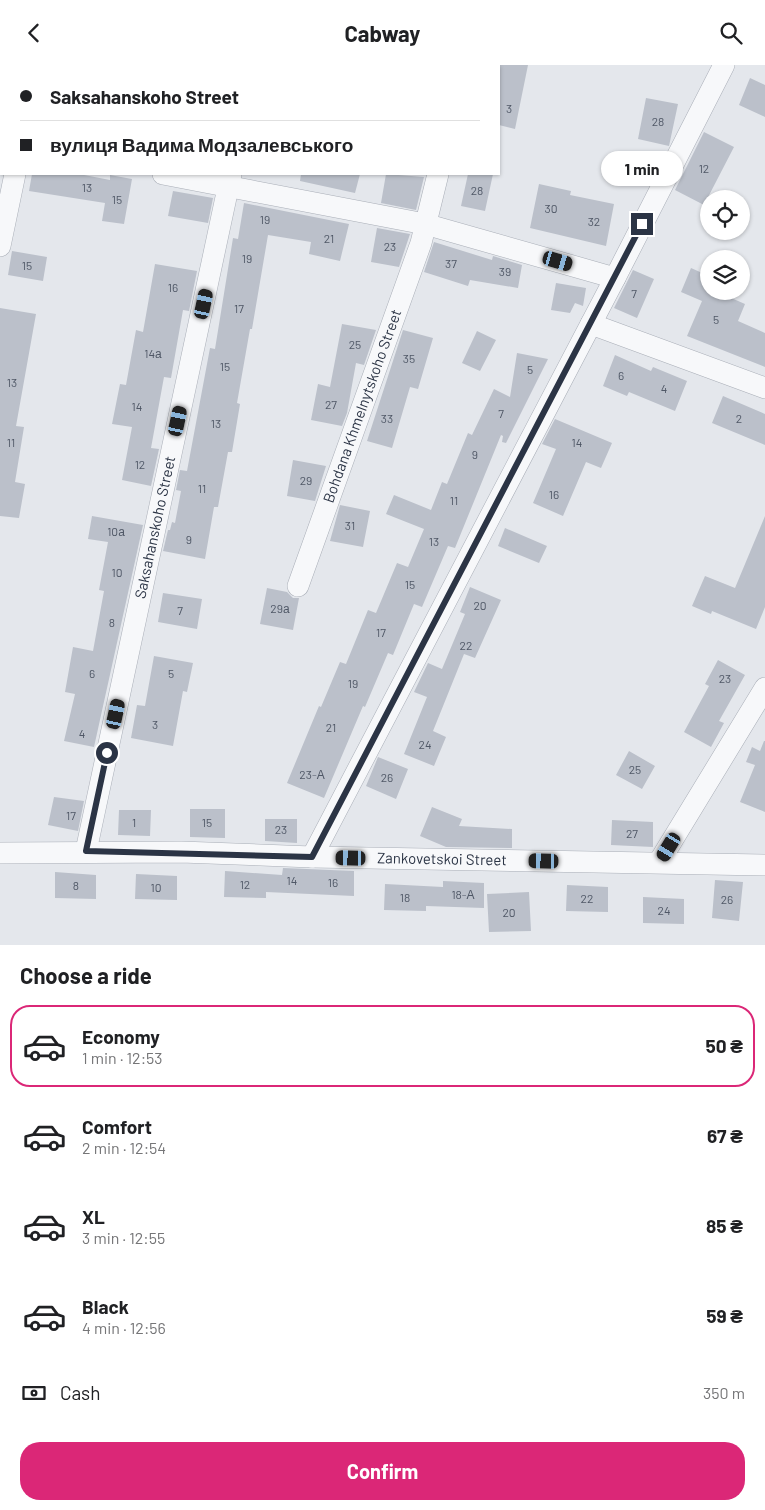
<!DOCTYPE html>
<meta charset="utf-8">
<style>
:root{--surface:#fff;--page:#f6f6f6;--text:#202124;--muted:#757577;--line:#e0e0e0;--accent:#db2777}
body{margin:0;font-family:Barlow,sans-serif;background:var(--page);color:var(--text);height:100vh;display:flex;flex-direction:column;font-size:19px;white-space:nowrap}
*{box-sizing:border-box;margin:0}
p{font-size:16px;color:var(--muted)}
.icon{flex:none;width:28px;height:28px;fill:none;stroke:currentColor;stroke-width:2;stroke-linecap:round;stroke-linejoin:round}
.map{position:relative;height:880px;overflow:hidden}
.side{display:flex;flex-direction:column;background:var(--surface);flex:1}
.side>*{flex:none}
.guide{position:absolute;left:0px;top:0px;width:500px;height:110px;box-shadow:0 1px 4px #0004;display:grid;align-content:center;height:110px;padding:0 20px;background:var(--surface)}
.tools{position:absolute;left:700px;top:125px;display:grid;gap:10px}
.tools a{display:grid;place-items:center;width:50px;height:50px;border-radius:50%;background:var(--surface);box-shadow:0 1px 4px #0004;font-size:25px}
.end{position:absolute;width:22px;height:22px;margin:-11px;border:6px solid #2b3445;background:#fff;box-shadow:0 0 0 2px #fff}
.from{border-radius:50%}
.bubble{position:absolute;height:35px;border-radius:18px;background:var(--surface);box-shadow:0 1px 4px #0004;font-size:16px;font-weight:700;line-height:35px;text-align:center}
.car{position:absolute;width:15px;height:30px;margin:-15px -8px;border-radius:6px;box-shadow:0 0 4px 1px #0007;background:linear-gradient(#222 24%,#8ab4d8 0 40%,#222 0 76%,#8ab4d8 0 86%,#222 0)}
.guide b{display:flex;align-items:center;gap:18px;height:48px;font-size:19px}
.guide b+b{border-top:1px solid var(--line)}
.guide i{width:12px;height:12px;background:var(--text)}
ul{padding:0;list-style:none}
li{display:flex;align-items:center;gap:15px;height:82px;margin:0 10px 8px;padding:0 10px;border:2px solid transparent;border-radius:20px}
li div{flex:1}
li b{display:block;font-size:19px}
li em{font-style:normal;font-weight:700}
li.on{border-color:var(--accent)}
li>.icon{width:45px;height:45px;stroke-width:1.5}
h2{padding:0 20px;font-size:22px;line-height:60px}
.pay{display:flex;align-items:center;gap:12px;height:55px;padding:0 20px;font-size:19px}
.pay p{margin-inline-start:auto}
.primary-button{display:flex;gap:10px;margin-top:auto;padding:10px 20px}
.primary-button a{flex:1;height:58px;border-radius:20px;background:var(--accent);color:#fff;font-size:20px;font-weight:700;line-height:58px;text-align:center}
header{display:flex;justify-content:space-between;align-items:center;height:65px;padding:0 20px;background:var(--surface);font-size:22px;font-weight:700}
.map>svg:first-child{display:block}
.building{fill:#bbc0ca}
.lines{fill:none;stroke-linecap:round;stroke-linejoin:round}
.minor-casing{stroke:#a9aeb7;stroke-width:22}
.minor{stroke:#f7f8fa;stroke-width:21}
.route{stroke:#2b3445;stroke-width:6}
.labels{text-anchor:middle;stroke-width:5;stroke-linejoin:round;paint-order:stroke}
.number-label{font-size:12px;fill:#4f5766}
.street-label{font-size:15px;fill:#2b3445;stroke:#f4f6f9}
</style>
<header><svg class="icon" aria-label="back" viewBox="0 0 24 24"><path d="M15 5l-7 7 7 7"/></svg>Cabway<svg class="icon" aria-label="search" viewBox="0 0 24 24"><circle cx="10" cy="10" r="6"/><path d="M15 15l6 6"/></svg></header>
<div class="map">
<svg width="765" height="880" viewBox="0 0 765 880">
<rect width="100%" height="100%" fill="#e4e7ec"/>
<path class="building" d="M499,0H528L515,64L499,60Z
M750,13L765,20V52L739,40Z
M646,33L678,39L669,81L638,74Z
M704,67L734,82L704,140L675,125Z
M32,109H79L110,115V110L132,114L124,159L102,156L105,138L29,126Z
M301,109H360L355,128L300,116Z
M386,109L424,112L416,145L381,138Z
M468,109H493L485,146L461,141Z
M539,119L571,126L570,130L614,139L606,181L530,163Z
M173,126L213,133L208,158L168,151Z
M244,138L349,159L340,196L309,189L311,177L268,170L252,264H250L237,338L240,339L232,387H228L218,442H214L205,494L163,486L168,465H170L172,457L175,458L181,426L176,425L180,405L187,406L210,283L215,284L233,173L238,174Z
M377,163L410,169L399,202L371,197Z
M434,177L492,195L493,191L522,200L518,223L470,215L468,221L424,207Z
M12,186L47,192L43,216L8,210Z
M155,199L197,206L189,246L183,245L171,313L164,312L151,383L159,384L151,421L122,415L132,362L112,359L120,319L126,320L136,265L143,267Z
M691,203L709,211V226H715L745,239L738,256L765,268V302L687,271L702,236L681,227Z
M633,205L654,214L637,253L614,243Z
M556,218L586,223L583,241L575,238L570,248L551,245Z
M0,243L36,249L16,361L24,362L15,417L25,419L19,453L0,451Z
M342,259L376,265L364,300L356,298L347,348L342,361L311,355L318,319L330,322Z
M403,265L433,273L418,324L410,322L392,383L367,376Z
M477,266L496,275L480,306L462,298Z
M517,288L548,294L506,378L502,377L503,371L501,370L455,483L448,481L422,542L414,539L393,590L388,588L365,642L363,641L324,733L287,718L319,641L321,642L340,597L346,599L368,545L376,548L397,498L408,502L424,464L386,449L394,430L431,445L442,417L447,419L468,368L472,370L494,324L510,332Z
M615,290L651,306L653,302L687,316L675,346L629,327L627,331L603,321Z
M723,331L765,349V380L712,358Z
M555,354L612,378L601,403L586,397L563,451L533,438L556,384L542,379Z
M293,395L326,401L315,436L287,431Z
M340,440L370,446L363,482L330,476Z
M92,451L143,460L94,682L64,676L75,629L65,627L73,582L93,586L104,526L99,525L108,477L88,474Z
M765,451V542L756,564L712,546L711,549L692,541L705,511L735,523Z
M505,463L547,481L539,498L498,481Z
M470,522L501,535L475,593L464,589L433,666L446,672L434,701L404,689L427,632L414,627L428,598L442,604L465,549L460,547Z
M267,523L287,527L293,533H299L293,565L260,559Z
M163,528L202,534L197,564L158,557Z
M154,591L193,598L187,627L183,626L173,681L131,673L137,640L145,641Z
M718,595L745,610L719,656L724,658L711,682L684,667L709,621L705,619Z
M764,676H765V747L740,737L755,700L746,697L752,682L760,686Z
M629,686L655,701L642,724L616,710Z
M378,692L408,704L396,734L366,721Z
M54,732L84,736L78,766L48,760Z
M432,742L462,754L459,761L512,764V783L446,782L420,771Z
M190,744H225V773L190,772Z
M119,745H151L150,771L118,770Z
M265,754H297V778L265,776Z
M612,755L653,757V782L611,780Z
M283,803L354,806V831L266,827V833L224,832L225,806L282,810Z
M55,807L96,810V834L55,833Z
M136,809L177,811V835L135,834Z
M715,815L743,817L739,856L712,853Z
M443,816L484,818V843L426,841V846L384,845L385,819L443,822Z
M567,820L608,822V847L566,846Z
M529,827L531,866L489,867L487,829Z
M643,832L684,834V859L643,858Z"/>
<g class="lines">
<g class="minor-casing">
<g id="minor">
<path d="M37,1V0"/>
<path d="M252,1V0"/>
<path d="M465,1V0"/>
<path d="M0,77H1"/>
<path d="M163,109L425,159L615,213"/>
<path d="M0,181L15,109"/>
<path d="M591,259L765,323"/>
<path id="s1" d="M298,521L421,178L438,109"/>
<path id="s2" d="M86,786L231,109"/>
<path id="s3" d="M0,788L181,787L312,792L765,800"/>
<path d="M312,792L615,213L724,0"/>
<path d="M659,797L765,623"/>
</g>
</g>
<use href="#minor" class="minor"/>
</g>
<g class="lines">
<path class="route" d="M107,688L86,786L312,792L642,159"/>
</g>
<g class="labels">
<g class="number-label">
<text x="509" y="48">3</text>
<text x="658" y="61">28</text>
<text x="704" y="108">12</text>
<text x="87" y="127">13</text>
<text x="477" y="130">28</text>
<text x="117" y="139">15</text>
<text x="551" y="148">30</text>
<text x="265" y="159">19</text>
<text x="594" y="161">32</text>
<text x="329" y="178">21</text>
<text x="390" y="186">23</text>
<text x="247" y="198">19</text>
<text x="451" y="203">37</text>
<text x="27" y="205">15</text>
<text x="505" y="211">39</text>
<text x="173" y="227">16</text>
<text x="634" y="233">7</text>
<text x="239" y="248">17</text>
<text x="716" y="259">5</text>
<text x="355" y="284">25</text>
<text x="153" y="293">14а</text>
<text x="409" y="298">35</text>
<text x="225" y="306">15</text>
<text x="530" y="309">5</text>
<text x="621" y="315">6</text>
<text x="12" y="322">13</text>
<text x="664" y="328">4</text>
<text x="331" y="344">27</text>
<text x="137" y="346">14</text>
<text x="501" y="353">7</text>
<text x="387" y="358">33</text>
<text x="739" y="358">2</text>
<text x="216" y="363">13</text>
<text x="11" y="382">11</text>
<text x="577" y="382">14</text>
<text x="475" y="394">9</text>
<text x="140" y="404">12</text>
<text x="306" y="420">29</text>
<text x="202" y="428">11</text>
<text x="554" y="434">16</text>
<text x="454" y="440">11</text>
<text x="350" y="465">31</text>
<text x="116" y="471">10а</text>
<text x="189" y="479">9</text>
<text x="434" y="481">13</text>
<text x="117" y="512">10</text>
<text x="410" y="524">15</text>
<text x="480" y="545">20</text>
<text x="280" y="548">29а</text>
<text x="180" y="550">7</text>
<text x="112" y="562">8</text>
<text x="381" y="572">17</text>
<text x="466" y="585">22</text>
<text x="92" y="613">6</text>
<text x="171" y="613">5</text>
<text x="725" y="618">23</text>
<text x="353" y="623">19</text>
<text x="155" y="664">3</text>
<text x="331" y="667">21</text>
<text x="82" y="673">4</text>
<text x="425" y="684">24</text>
<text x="635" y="709">25</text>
<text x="312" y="714">23-А</text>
<text x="387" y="717">26</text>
<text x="71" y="755">17</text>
<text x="134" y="762">1</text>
<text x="207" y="762">15</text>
<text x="281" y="769">23</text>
<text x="632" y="773">27</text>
<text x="292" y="820">14</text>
<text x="333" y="822">16</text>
<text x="245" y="824">12</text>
<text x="76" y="825">8</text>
<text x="156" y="827">10</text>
<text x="463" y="834">18-А</text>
<text x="405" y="837">18</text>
<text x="587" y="838">22</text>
<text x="727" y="839">26</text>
<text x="664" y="850">24</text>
<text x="509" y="852">20</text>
</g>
<g class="street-label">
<text dy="5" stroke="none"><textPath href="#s1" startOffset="191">Bohdana Khmelnytskoho Street</textPath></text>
<text dy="5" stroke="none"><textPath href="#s2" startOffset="331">Saksahanskoho Street</textPath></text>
<text dy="5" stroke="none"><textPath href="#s3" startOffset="442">Zankovetskoi Street</textPath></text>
</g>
</g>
</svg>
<div class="tools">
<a><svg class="icon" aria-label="locate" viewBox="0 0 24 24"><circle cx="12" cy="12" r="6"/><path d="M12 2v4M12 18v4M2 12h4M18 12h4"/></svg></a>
<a><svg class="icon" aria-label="layers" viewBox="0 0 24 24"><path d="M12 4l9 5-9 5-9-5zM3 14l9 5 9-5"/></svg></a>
</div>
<i class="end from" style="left:107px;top:688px"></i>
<i class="end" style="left:642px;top:159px"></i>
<div class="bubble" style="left:601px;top:86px;width:82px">1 min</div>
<i class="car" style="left:558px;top:196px;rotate:106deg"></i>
<i class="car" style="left:204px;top:239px;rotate:12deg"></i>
<i class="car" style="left:178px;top:356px;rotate:12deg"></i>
<i class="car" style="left:116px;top:649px;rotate:12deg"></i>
<i class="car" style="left:669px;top:782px;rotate:211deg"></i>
<i class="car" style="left:351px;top:793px;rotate:271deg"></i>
<i class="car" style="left:544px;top:796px;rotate:271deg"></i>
<div class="guide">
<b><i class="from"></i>Saksahanskoho Street</b>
<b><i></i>вулиця Вадима Модзалевського</b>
</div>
</div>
<section class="side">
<h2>Choose a ride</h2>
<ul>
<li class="on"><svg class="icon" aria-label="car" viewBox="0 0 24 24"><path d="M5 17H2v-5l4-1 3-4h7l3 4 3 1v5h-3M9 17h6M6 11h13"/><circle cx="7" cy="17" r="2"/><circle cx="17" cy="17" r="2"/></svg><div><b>Economy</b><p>1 min · 12:53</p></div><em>50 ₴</em></li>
<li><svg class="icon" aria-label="car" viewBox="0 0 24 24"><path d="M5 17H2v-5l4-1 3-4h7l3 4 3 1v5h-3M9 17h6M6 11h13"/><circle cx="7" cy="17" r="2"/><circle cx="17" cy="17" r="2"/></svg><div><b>Comfort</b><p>2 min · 12:54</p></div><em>67 ₴</em></li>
<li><svg class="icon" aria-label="car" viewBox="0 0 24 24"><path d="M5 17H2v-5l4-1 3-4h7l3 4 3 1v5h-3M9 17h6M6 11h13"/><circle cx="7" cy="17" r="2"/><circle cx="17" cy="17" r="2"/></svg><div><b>XL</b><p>3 min · 12:55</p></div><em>85 ₴</em></li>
<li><svg class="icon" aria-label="car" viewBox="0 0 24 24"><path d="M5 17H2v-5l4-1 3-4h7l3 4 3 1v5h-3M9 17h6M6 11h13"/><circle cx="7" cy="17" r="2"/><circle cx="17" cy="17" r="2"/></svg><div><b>Black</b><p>4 min · 12:56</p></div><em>59 ₴</em></li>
</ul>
<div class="pay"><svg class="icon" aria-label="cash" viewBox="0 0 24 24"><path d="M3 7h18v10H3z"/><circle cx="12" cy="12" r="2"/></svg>Cash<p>350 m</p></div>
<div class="primary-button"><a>Confirm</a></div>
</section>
